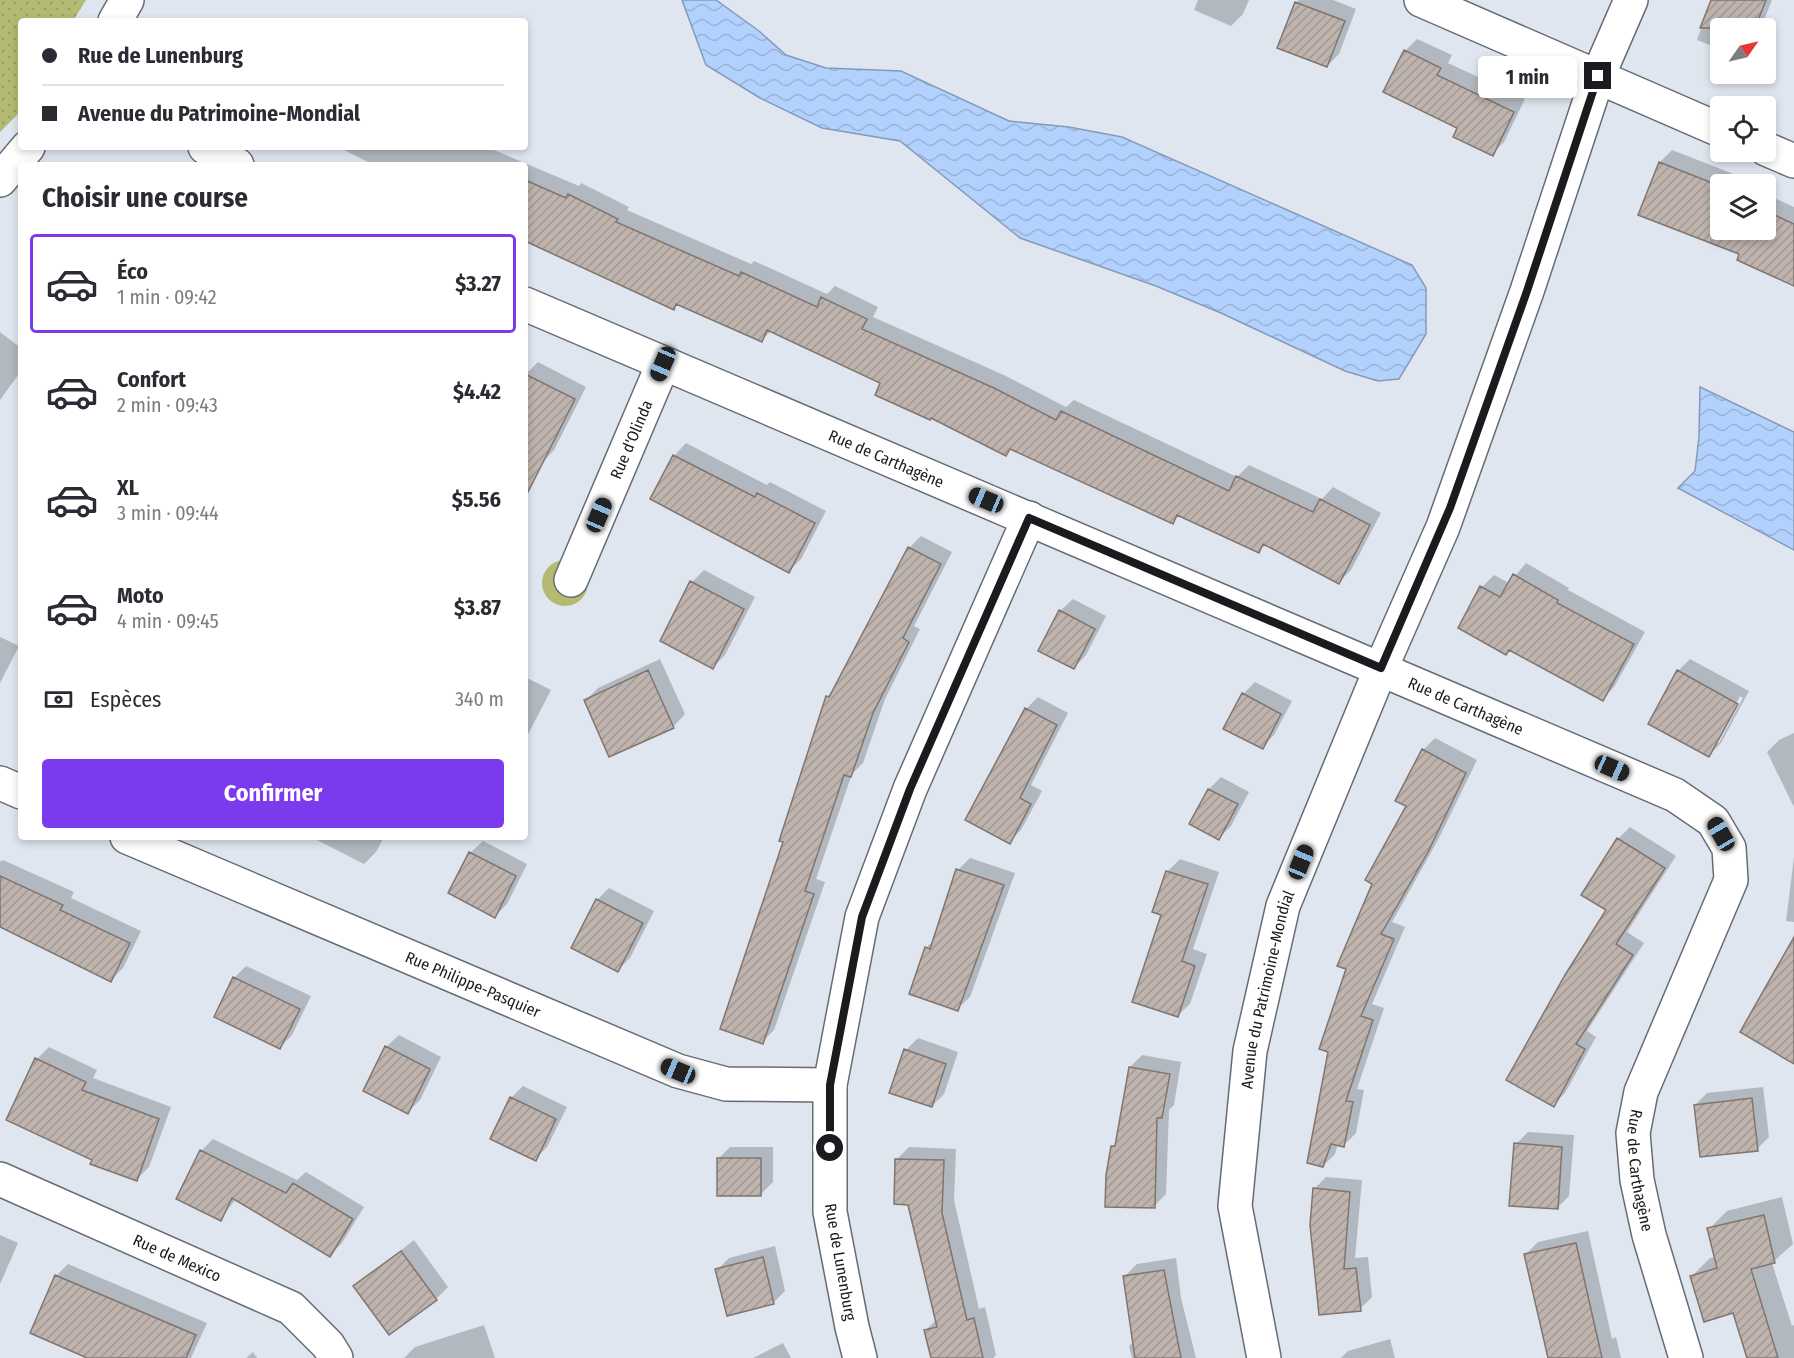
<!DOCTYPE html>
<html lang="fr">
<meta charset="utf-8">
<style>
:root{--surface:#fff;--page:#f2f2f3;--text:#2b2b33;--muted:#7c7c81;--line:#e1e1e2;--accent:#7c3aed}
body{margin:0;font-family:"Fira Sans Condensed",sans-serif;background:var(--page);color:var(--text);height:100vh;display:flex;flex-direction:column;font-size:22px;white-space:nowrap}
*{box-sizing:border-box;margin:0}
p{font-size:20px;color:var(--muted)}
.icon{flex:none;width:33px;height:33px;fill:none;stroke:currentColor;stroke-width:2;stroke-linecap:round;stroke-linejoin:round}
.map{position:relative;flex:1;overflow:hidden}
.panel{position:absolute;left:18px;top:162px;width:510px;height:678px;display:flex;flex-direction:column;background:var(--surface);border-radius:6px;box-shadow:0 3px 9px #0003}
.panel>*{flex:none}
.top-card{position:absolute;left:18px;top:18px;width:510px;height:132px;border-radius:6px;box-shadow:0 3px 9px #0003;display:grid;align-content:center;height:132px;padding:0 24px;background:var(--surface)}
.needle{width:39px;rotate:56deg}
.tools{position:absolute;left:1710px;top:18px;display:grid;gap:12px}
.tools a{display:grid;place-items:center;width:66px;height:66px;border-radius:6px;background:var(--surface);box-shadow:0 3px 9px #0003;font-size:30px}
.end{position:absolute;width:27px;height:27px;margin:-14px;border:8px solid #191b1f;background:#fff;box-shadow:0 0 0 3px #fff}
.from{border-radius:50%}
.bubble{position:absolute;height:42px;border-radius:6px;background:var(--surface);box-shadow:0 3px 9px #0003;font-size:20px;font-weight:700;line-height:42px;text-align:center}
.car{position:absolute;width:18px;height:36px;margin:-18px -9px;border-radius:8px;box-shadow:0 0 4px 2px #0007;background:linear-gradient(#222 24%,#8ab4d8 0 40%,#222 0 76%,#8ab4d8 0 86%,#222 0)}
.top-card b{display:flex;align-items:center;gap:21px;height:57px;font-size:22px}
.top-card b+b{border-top:2px solid var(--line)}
.top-card i{width:15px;height:15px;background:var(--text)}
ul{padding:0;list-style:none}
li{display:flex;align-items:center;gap:18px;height:99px;margin:0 12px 9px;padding:0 12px;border:3px solid transparent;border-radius:6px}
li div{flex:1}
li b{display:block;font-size:22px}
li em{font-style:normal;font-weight:700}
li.on{border-color:var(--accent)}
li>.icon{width:54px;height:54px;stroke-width:1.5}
h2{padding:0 24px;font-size:27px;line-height:72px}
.pay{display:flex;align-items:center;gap:15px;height:66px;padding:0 24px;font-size:22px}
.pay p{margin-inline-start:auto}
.cta{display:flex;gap:12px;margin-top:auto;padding:12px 24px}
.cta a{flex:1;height:69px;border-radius:6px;background:var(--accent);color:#fff;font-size:24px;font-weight:700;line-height:69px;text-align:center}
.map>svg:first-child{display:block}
.grass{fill:#b4ba72}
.park{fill:url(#park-dots)}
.water{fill:url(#water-waves);stroke:#859aba;stroke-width:1.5}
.shadow{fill:#0003;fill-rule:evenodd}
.building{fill:url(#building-hatch);stroke:#807570;stroke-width:1.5}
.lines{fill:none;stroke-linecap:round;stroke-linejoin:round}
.minor-casing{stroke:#656c74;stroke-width:36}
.tertiary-casing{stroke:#656c74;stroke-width:36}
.minor{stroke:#fff;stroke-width:33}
.tertiary{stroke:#fff;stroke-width:33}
.route{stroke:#191b1f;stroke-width:8}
.labels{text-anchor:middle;stroke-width:5;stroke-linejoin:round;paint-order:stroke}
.street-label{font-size:16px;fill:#191b1f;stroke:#fff}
</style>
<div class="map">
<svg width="1794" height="1358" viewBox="0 0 1794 1358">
<defs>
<pattern id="park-dots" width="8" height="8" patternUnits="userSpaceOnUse" patternTransform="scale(1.5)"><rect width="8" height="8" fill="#b4ba72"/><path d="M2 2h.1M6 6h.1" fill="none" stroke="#9a9f62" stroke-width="1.8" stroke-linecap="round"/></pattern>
<pattern id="water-waves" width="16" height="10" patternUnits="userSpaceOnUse" patternTransform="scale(1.5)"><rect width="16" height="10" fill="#b3d1fd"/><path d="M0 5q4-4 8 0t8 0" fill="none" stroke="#99b3d8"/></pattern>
<pattern id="building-hatch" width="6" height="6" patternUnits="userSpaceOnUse" patternTransform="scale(1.5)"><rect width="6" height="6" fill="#beb3ad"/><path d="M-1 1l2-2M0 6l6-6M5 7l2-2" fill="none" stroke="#a39994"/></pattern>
</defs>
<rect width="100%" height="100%" fill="#dfe6f0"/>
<path class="grass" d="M542 583a23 23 0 1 1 46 0a23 23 0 1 1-46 0Z"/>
<path class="park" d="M0,0H86L73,21H21V111L0,132Z"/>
<path class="water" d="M682,0H716L759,31L786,55L826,68L901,71L1009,121L1069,127L1122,137L1412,265L1426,288V334L1399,379L1378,381L1345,371L1221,313L1156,286L1020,238L900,141L822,128L760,98L706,65Z
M1700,387L1794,432V550L1678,488L1695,471L1699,437Z"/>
<path class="shadow" d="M1198,0H1249L1243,14L1231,26L1194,10Z
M1299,0H1333L1356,9L1339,54L1327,66L1296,3Z
M1712,0H1772L1761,28H1720V49L1697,40Z
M1417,39L1452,55L1448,63L1525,99L1504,142L1492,154L1459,127L1405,51Z
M338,147H487L579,186L581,183L629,207L627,210L751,264L754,261L827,294L835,286L878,307L873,317L1006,376L1066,407L1074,400L1237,477L1249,465L1322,499L1333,487L1381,513L1351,570L1339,582L1266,544L1259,551L1180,514L1173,522L1012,448L1006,454L932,416L882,383L771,331L762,340L678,304L673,308L525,242V165H374Z
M1672,150L1736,175L1734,179L1746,184H1720V230H1766V194L1794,207V285L1741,253L1640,214L1660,162Z
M0,332L21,348V371L0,400Z
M538,362L586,387L554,450L542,463L525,453V369L529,371Z
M686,443L767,485L770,482L826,511L801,559L789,571L652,499L674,456Z
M921,536L952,552L914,626L920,629L885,699L863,763L852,774L816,879L825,882L774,1030L762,1042L785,841L827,697L836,688L909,548Z
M1526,563L1569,588L1568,590L1645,632L1614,687L1602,700L1510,649L1482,587L1494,575L1509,583Z
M704,570L755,597L725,655L713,667L692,582Z
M1073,599L1106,616L1086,655L1074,668L1060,611Z
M0,637L19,646L0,683Z
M660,659L685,714L673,727L586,700L598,688Z
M1690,659L1749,691L1721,743L1709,755L1678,671ZM1740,696L1743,698L1719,743H1715Z
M525,677L551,690L525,740Z
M1255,682L1292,701L1274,735L1262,747L1243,694Z
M1038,697L1068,713L1031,785L1042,791L1021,830L1009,842L1026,709Z
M1794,733V807L1767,752L1779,740Z
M1435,738L1477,760L1439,838L1392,922L1405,927L1372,1004L1384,1008L1357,1089L1364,1090L1356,1133L1344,1145L1338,1144L1335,1154L1323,1166L1408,806L1423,750Z
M1221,777L1249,792L1231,826L1219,838L1191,823L1209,789Z
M1630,827L1676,856L1627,932L1644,943L1587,1031L1596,1037L1565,1093L1553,1105L1608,910L1618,839Z
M311,837H384L376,852L364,864Z
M483,841L527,864L507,904L495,916L470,853Z
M1794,857V922L1786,921Z
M970,858L1015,873L970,997L957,1009L926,948L934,940L958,870Z
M1180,859L1219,872L1193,949L1207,954L1190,1004L1177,1016L1163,915L1154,912L1168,871Z
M3,860L74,892L71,898L141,931L123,968L111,980L0,926V862Z
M609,888L654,911L630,958L618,970L597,900Z
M246,966L311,996L292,1035L280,1047L234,978Z
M399,1035L441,1057L420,1100L408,1112L386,1047Z
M918,1038L958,1052L944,1094L932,1106L906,1050Z
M49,1047L97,1070L93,1078L171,1107L149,1167L137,1179L94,1159L37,1059Z
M1142,1055L1181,1062L1174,1105L1169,1110L1166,1194L1154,1206L1113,1147L1117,1143L1130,1067Z
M523,1086L567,1107L547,1147L535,1159L511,1098Z
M1763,1087L1769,1137L1757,1149L1695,1105L1707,1093Z
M1528,1132L1574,1135L1569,1196L1557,1208L1516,1144Z
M213,1139L297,1180L306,1172L364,1207L342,1243L330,1255L236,1199L220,1219L201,1151Z
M730,1147H773V1182L760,1195L718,1159Z
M909,1147L956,1149L954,1200L979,1309L985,1307L996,1355L993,1358H932L926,1330L936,1320L896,1160Z
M1326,1177L1362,1180L1355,1258L1368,1257L1372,1297L1360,1309L1321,1313L1314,1189Z
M1782,1197L1793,1244L1772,1263L1792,1326L1794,1325V1358H1749L1734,1311L1692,1276L1710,1258L1716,1257L1709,1229L1727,1211Z
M1588,1231L1612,1339L1616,1337L1621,1358H1563L1526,1254L1538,1242Z
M0,1235L18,1243L0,1284Z
M414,1240L448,1287L436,1299L355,1286Z
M775,1246L785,1291L773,1303L717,1270L729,1258Z
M1176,1258L1181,1298L1196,1358H1132L1129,1346L1134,1341L1125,1276L1137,1264Z
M68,1264L207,1323L191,1358H105L56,1276Z
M484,1325L495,1358H404L415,1347Z
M1390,1339L1395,1358H1341L1348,1351Z
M783,1343L791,1358H753Z
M253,1352L257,1358H246Z"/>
<path class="building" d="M1711,0H1766L1755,28H1700Z
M1295,2L1345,21L1327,67L1277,48Z
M1404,50L1441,68L1437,75L1514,112L1493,156L1453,137L1457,128L1383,92Z
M1659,162L1720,186V230H1766V211L1794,224V286L1737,260L1739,254L1638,215Z
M525,180L566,198L568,194L618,219L616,222L739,276L741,272L817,307L821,297L867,319L862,329L994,388L1056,420L1061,411L1229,491L1236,476L1313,512L1320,499L1370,525L1339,584L1263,544L1259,553L1177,515L1173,524L1010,449L1006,456L931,418L930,420L875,395L880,383L767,330L762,342L676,304L674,310L525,241Z
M525,374L575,399L525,498Z
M673,455L755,497L757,493L815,523L789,573L650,499Z
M908,547L941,564L903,638L909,642L873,713L851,777L844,775L805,891L814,894L763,1044L720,1029L783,842L779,841L826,696L829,697Z
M1513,574L1558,600L1557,603L1634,644L1603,701L1509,650L1506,655L1458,628L1480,586L1500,597Z
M690,581L744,609L713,669L660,641Z
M1059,610L1095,629L1074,669L1038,651Z
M648,670L674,728L609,757L584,700Z
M1677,670L1738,704L1709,757L1648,724Z
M1242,693L1281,714L1263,749L1223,729Z
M1025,708L1057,725L1020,798L1031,804L1010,844L965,820Z
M1422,749L1466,773L1428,852L1381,934L1394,939L1361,1016L1373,1020L1346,1101L1353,1102L1344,1147L1331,1144L1323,1167L1307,1163L1328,1052L1319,1049L1346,969L1337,966L1372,884L1365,880L1406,806L1395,801Z
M1208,789L1238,804L1219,840L1189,824Z
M1617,838L1665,868L1616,944L1633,955L1576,1044L1585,1049L1554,1107L1506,1080L1565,975L1606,910L1581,895Z
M469,852L516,876L495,918L448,893Z
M956,869L1004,885L958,1011L909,994L925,947L930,949Z
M1166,871L1208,884L1182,961L1195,966L1178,1017L1132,1002L1161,915L1152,912Z
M0,876L63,905L60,910L130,943L111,982L0,927Z
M596,899L643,923L618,972L571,948Z
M1794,937V1064L1740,1032Z
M233,977L300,1009L280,1049L214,1017Z
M385,1046L430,1069L408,1114L363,1091Z
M904,1049L946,1064L932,1107L889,1093Z
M35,1058L86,1082L82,1090L159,1119L137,1181L90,1164L92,1160L6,1120Z
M1129,1067L1170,1074L1162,1118H1157L1155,1208L1105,1207L1106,1175L1111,1146H1115Z
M510,1097L556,1119L536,1161L490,1139Z
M1752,1098L1758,1151L1700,1157L1694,1105Z
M1514,1143L1562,1147L1558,1209L1509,1206Z
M200,1150L286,1193L293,1183L353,1219L330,1257L232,1198L221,1221L176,1199Z
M717,1158H761V1196H717Z
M895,1159L944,1160L942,1213L967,1320L974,1318L983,1358H931L924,1330L937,1327L908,1205L894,1204Z
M1313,1188L1350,1192L1344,1269L1356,1268L1361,1311L1319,1315L1310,1225Z
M1764,1215L1775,1263L1751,1269L1778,1358H1747L1733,1313L1704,1322L1690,1276L1717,1268L1707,1228Z
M1576,1243L1602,1358H1548L1524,1254Z
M401,1251L437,1300L389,1335L353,1286Z
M763,1257L774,1304L727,1316L715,1269Z
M1164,1270L1181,1358H1135L1123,1276Z
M55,1275L196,1335L186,1358H87L30,1333Z"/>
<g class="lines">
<g class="minor-casing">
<g id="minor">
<path d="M1421,0L1720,130"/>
<path d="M205,147L237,165"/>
<path d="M1766,149L1794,161"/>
<path id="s1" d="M525,304L1675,795L1713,821L1729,848L1731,880L1641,1092L1633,1133L1637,1180L1649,1235L1686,1358"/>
<path id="s2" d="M571,580L663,364"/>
<path d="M0,783L21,792"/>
<path id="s3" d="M127,837L678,1071L726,1084L830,1085"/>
<path id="s4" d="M0,1179L291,1308L328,1345L336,1358"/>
<path d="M860,1358L852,1327L830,1212V1085L862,917L910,789L1029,518"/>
<path id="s5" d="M1264,1358L1235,1206L1250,1051L1283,906L1381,668L1443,527L1527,291L1598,76L1631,0"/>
</g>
</g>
<g class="tertiary-casing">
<path id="tertiary" d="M115,21L127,0
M0,180L28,147"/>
</g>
<use href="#minor" class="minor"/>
<use href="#tertiary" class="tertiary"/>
</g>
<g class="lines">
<path class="route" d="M830,1148V1085L862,917L910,789L1029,518L1381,668L1450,508L1527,291L1598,76"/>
</g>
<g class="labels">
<g class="street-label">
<text dy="6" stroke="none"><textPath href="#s2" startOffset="153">Rue d'Olinda</textPath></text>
<text dy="6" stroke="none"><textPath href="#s1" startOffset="393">Rue de Carthagène</textPath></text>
<text dy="6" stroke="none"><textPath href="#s1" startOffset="1023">Rue de Carthagène</textPath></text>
<text dy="6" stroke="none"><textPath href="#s3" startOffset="376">Rue Philippe-Pasquier</textPath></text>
<text dy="6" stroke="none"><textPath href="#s5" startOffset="374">Avenue du Patrimoine-Mondial</textPath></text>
<text dy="6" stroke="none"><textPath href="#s1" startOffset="1670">Rue de Carthagène</textPath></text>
<text dy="6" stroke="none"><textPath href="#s4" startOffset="194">Rue de Mexico</textPath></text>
<text transform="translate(841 1262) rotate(80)" y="6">Rue de Lunenburg</text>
</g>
</g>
</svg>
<div class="tools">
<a><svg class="needle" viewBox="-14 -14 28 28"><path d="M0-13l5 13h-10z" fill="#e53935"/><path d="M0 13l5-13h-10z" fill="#7c7c81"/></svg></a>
<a><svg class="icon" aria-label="locate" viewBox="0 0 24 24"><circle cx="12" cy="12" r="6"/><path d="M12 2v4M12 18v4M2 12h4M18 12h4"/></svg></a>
<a><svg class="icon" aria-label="layers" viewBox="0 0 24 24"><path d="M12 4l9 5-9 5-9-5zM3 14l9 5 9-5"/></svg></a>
</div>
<i class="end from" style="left:830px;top:1148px"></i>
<i class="end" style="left:1598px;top:76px"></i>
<div class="bubble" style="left:1478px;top:56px;width:99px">1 min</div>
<i class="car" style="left:663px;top:364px;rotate:203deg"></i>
<i class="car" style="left:986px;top:500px;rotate:293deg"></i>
<i class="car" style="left:599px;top:515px;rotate:23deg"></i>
<i class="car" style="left:1612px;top:768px;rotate:114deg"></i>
<i class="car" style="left:1721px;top:834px;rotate:330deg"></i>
<i class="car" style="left:1301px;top:862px;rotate:22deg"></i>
<i class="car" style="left:678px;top:1071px;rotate:293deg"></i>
<div class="top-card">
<b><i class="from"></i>Rue de Lunenburg</b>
<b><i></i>Avenue du Patrimoine-Mondial</b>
</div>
<section class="panel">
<h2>Choisir une course</h2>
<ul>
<li class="on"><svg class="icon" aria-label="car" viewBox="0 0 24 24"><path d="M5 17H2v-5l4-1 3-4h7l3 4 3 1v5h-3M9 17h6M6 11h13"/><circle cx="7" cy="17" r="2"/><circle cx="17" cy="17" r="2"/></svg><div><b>Éco</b><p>1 min · 09:42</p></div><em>$3.27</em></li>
<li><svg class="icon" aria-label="car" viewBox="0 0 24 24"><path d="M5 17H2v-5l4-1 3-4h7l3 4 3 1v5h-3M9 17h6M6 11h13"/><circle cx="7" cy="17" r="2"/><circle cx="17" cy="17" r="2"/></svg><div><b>Confort</b><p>2 min · 09:43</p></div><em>$4.42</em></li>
<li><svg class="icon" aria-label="car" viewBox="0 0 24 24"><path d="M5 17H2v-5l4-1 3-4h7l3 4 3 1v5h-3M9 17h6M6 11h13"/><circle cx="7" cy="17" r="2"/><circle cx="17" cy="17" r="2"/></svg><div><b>XL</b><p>3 min · 09:44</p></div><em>$5.56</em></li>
<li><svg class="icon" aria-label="car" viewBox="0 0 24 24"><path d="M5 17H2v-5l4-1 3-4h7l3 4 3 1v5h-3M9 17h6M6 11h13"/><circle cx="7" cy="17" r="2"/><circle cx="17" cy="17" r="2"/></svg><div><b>Moto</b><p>4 min · 09:45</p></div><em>$3.87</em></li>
</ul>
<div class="pay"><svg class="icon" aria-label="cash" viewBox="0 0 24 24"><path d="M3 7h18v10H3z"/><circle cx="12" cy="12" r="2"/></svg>Espèces<p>340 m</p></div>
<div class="cta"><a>Confirmer</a></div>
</section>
</div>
